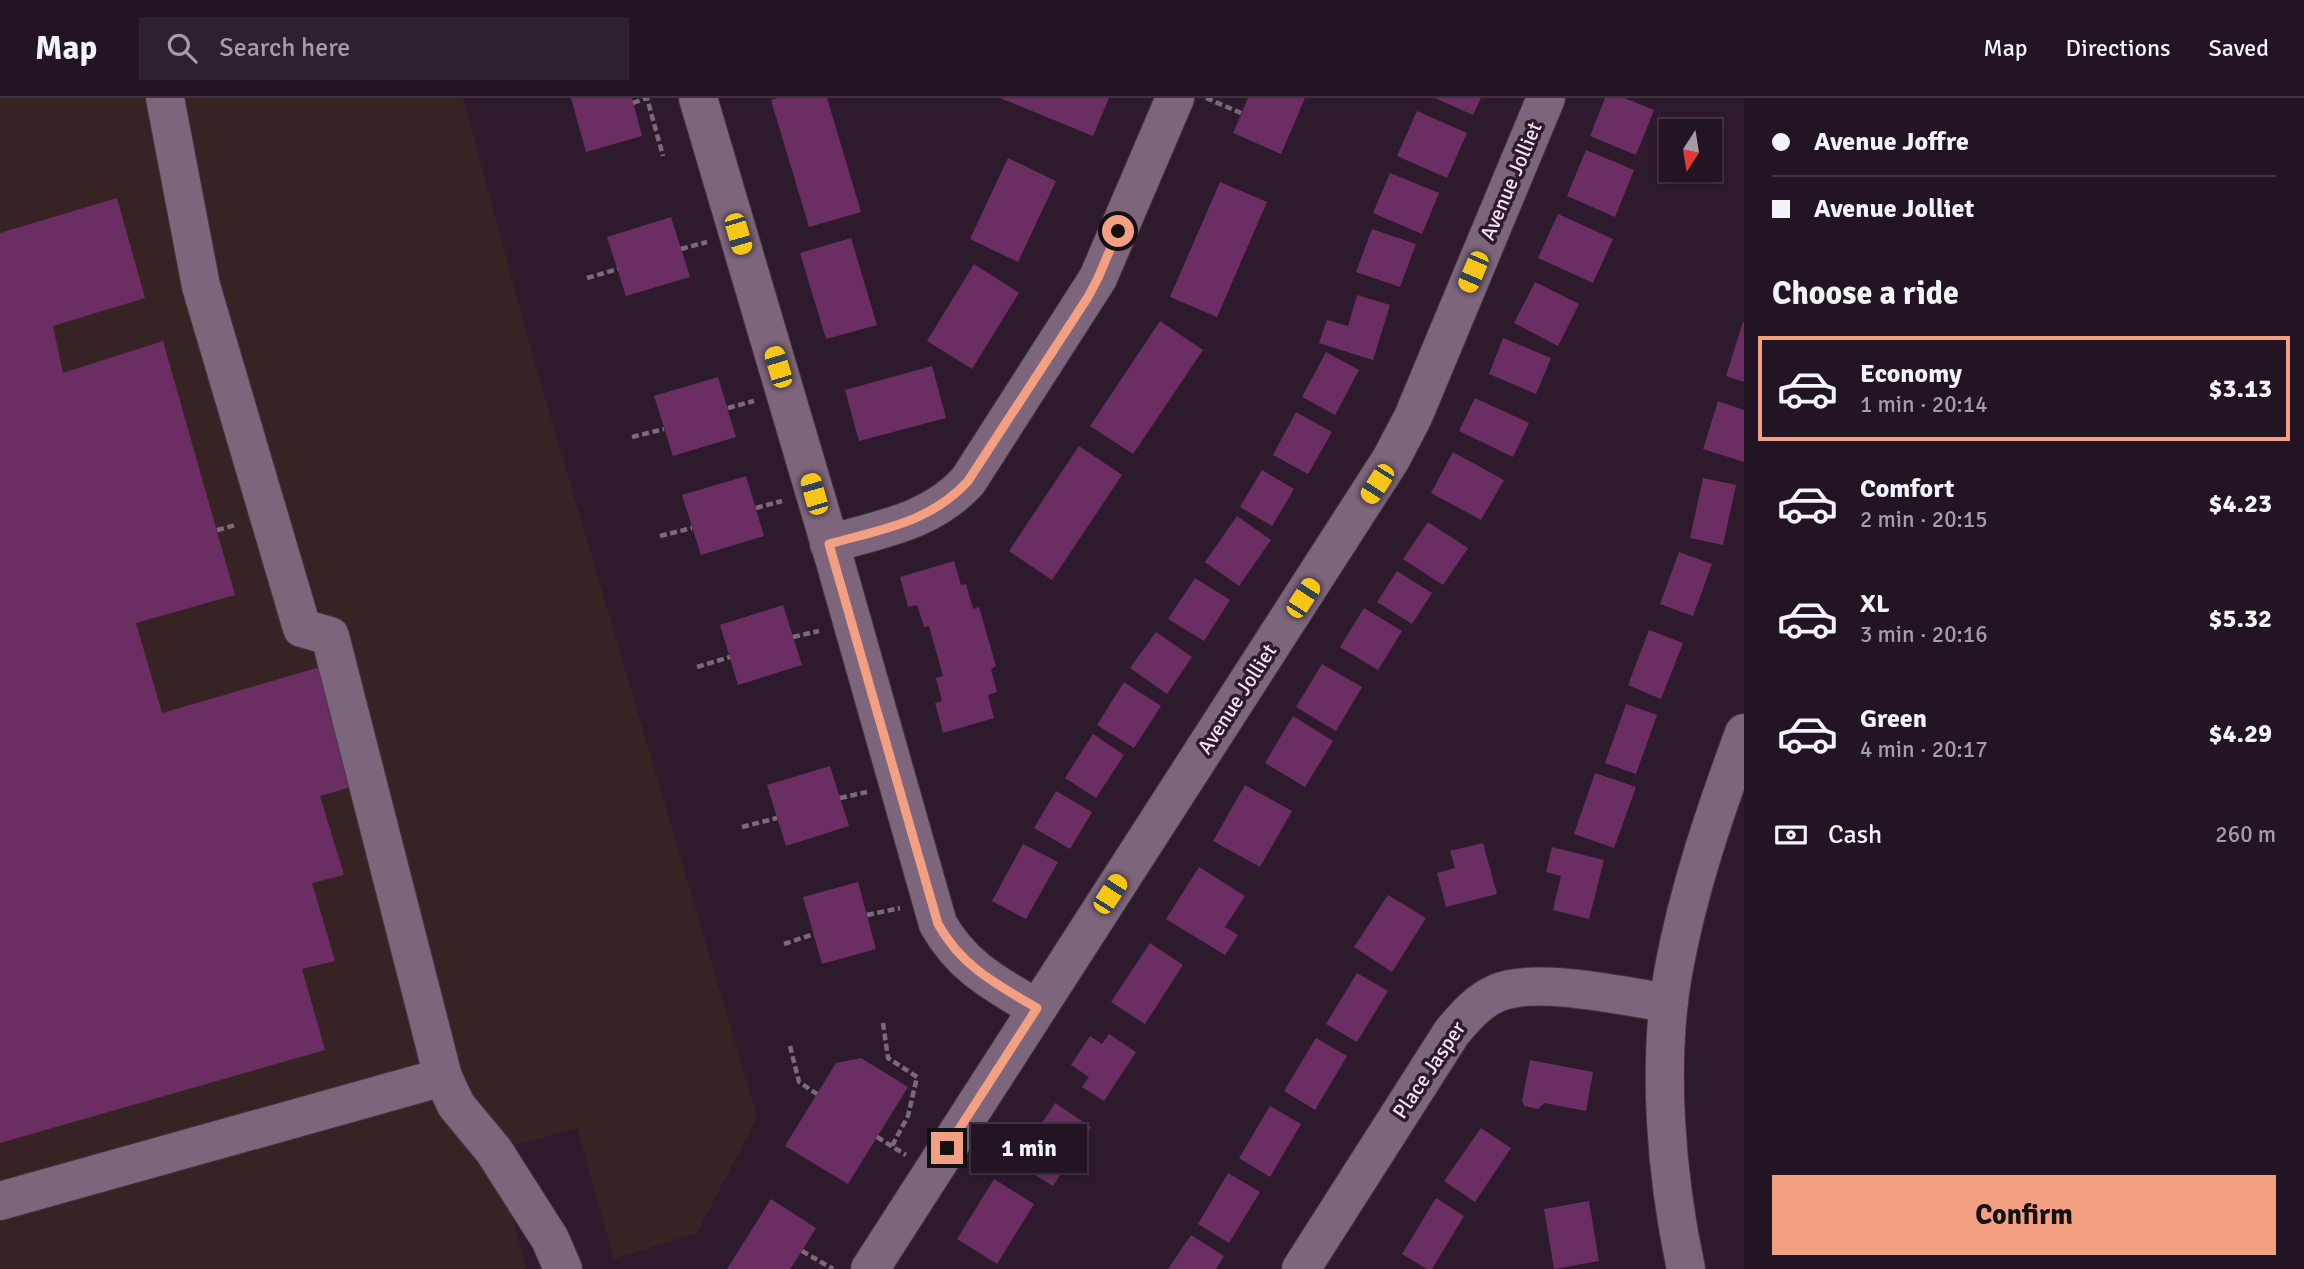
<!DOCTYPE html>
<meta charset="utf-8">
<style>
:root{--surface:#221422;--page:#2e212f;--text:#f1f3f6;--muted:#a29ea5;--line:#3f3340;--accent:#f39f82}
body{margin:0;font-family:Signika,sans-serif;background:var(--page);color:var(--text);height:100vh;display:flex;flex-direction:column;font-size:26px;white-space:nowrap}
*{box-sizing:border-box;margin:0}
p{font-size:23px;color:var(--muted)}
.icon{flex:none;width:38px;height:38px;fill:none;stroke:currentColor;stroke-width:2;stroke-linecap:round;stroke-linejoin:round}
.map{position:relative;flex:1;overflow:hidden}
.side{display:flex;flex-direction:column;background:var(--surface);width:560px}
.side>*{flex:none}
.banner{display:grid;align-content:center;height:154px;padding:0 28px;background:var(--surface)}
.needle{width:46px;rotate:192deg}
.buttons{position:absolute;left:1659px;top:21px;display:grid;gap:14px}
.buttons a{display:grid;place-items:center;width:63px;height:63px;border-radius:0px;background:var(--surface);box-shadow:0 4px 10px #0003,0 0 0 2px var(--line);font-size:35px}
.end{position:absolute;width:32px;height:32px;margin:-16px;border:9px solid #f39f82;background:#111;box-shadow:0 0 0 4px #111}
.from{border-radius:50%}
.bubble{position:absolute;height:49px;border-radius:0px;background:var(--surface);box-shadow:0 4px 10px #0003,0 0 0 2px var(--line);font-size:23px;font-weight:700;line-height:49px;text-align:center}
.car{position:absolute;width:21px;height:42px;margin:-21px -10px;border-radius:9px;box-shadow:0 0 5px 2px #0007;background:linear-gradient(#f5c518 24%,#345 0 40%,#f5c518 0 76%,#345 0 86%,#f5c518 0)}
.banner b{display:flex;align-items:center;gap:24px;height:66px;font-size:26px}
.banner b+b{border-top:2px solid var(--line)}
.banner i{width:18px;height:18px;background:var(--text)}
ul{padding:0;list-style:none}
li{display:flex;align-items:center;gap:21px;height:105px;margin:0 14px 10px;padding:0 14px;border:4px solid transparent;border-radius:0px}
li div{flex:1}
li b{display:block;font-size:26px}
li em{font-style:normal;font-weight:700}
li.on{border-color:var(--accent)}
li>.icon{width:63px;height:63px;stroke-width:1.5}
h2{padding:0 28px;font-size:32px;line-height:84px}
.pay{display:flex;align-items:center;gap:18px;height:77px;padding:0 28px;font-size:26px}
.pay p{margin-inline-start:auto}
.button{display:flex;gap:14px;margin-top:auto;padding:14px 28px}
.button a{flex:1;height:80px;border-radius:0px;background:var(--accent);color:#111;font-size:28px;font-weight:700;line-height:80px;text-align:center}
header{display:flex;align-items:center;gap:42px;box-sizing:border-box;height:98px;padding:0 35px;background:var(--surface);border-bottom:2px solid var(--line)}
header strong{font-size:33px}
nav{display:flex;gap:38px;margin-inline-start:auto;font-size:24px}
.search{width:490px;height:63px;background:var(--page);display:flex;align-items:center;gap:18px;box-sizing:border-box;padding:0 24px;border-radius:0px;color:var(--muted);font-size:26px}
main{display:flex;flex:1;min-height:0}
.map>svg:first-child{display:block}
.industrial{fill:#372324}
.building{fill:#6b2e62}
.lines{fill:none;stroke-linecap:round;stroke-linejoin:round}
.minor-casing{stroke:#463545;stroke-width:40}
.path{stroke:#7c6a7b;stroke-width:4.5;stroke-dasharray:7 3.5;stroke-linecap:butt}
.minor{stroke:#7d657c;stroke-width:38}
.route{stroke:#f39f82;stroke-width:9}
.labels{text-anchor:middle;stroke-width:7;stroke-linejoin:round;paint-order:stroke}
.street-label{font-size:21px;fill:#f2e4f1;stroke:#2e1a2d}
</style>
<header>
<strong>Map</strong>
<div class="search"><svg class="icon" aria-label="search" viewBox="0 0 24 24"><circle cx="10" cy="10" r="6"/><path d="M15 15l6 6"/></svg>Search here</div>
<nav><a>Map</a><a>Directions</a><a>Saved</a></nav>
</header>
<main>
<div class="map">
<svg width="1744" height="1171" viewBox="0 0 1744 1171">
<rect width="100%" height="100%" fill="#2e1a2d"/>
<path class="industrial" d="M0,0H463L535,266L757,1019L697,1135L614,1161L577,1030L495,1053L526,1171H0Z"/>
<path class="building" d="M571,0H632L642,38L586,54Z
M778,0H827L861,114L809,129L771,2Z
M1000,0H1109L1093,38Z
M1248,0H1305L1281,56L1233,35Z
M1435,0H1481L1473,17Z
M1605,0H1624L1654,12L1636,57L1590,38Z
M1417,13L1467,35L1447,80L1397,58Z
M1586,52L1634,72L1615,119L1567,98Z
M1008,60L1056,83L1018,164L970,141Z
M1390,75L1439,95L1422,136L1373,115Z
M1220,84L1267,104L1217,219L1170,199Z
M117,100L145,200L53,228L63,275L163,243L235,497L136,525L162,615L320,569L351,689L320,698L344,777L312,785L335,863L302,871L325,952L0,1045V135Z
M1558,116L1613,141L1593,185L1538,160Z
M671,119L690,179L626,198L607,139Z
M1372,131L1416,146L1400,189L1356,174Z
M851,140L877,227L826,241L800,155Z
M974,166L1019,195L972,271L927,243Z
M1535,184L1579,206L1558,248L1514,225Z
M1357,197L1390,207L1373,262L1319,245L1327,222L1348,228Z
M1160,223L1203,252L1133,356L1090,328Z
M1743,224H1744V284L1726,278Z
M1503,240L1551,260L1536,296L1489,276Z
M1326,254L1359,272L1335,317L1302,299Z
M932,268L946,320L859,343L845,292Z
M718,279L736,339L673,358L654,298Z
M1475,300L1529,325L1513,359L1459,333Z
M1718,303L1744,312V364L1703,351Z
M1296,314L1332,334L1308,376L1273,357Z
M1079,348L1122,377L1052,482L1009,453Z
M1453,354L1504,382L1481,422L1431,395Z
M1262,372L1294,391L1272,428L1240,409Z
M746,378L764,438L701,457L682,397Z
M1703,380L1736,387L1723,447L1690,440Z
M1237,418L1271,442L1239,488L1205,464Z
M1428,424L1468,450L1443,487L1403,461Z
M1679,454L1712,466L1693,518L1660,506Z
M954,463L961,487L966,486L973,511L979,509L996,568L991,571L997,594L988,597L994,620L943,635L935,605L942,603L936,580L943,578L929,528L924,529L917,507L908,509L900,479Z
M1397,473L1432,495L1412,526L1377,504Z
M1195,480L1230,502L1204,543L1168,521Z
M783,507L802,567L738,587L720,527Z
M1364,510L1402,533L1378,572L1340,549Z
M1649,532L1683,545L1661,601L1628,587Z
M1156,534L1192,559L1167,596L1130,570Z
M1322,566L1362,589L1336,633L1296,609Z
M1124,584L1161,608L1134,650L1097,627Z
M1626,606L1657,617L1636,676L1605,665Z
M1293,618L1333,643L1305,689L1265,665Z
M1093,636L1124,657L1096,700L1065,680Z
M830,668L849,728L786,748L767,687Z
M1595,675L1636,689L1614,750L1574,736Z
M1245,687L1292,713L1260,769L1213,743Z
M1056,693L1092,714L1070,751L1034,730Z
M1483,745L1497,796L1446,809L1437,775L1455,770L1450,753Z
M1023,746L1058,764L1026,821L992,803Z
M1552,749L1604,762L1589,821L1553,812L1561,778L1546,774Z
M1199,769L1245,798L1225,829L1238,837L1225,857L1166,821Z
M858,784L876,851L822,866L803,799Z
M1388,797L1426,820L1392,874L1354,849Z
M1150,845L1183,867L1145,926L1111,904Z
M1357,875L1388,893L1357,944L1326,926Z
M1109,936L1136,954L1104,1003L1082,989L1089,979L1071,967L1090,938L1102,946Z
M1316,940L1347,958L1315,1012L1284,993Z
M861,960L908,989L848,1086L785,1048L836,965Z
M1530,962L1593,974L1586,1013L1544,1005L1538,1011L1524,1008L1522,1003Z
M1055,1005L1091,1029L1053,1088L1016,1065Z
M1270,1008L1301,1026L1270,1079L1239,1060Z
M1481,1030L1511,1050L1475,1104L1444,1083Z
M1228,1075L1260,1094L1229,1145L1198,1126Z
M994,1081L1034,1106L997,1166L957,1141Z
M1436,1100L1464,1118L1432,1171H1427L1402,1156Z
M771,1101L816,1130L802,1153L790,1171H727Z
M1589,1103L1599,1163L1554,1171L1544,1111Z
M1191,1137L1224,1158L1216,1171H1168Z"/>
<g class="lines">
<g class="minor-casing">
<path id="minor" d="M165,0L201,188L302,530L330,538L443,979L456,1007L494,1053L550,1141L563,1171
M698,0L834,460L938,826C962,869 996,886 1036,910
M829,446C880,431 931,424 968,383L1098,180L1175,0
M0,1103L443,979
M870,1171L1391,361L1413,319L1546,0
M1301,1171L1452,934C1465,919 1478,903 1497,895C1536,878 1626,899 1669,905
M1686,1171C1666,1078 1657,968 1673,875C1688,792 1715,714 1744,635"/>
</g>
<path class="path" d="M1206,0L1241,15
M633,5L647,0L663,58
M681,151L707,144
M587,180L618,171
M728,310L754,303
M632,339L664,331
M756,410L782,403
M217,432L236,427
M660,438L692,430
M793,539L819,533
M697,569L730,559
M840,700L867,694
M742,729L777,720
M867,817L900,810
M784,846L814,836
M883,925L888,960L917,979L908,1018L892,1048
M790,948L799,984L817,996
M877,1039L906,1057
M802,1153L833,1171"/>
<use href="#minor" class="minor"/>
</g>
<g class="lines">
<path class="route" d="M947,1050L1037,910C996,886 962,869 938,826L829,446C881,431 930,425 968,383L1088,199L1098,180L1118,133"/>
</g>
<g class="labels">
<g class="street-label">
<text transform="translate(1511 83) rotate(-67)" y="7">Avenue Jolliet</text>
<text transform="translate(1237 601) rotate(-57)" y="7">Avenue Jolliet</text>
<text transform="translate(1429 972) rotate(-56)" y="7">Place Jasper</text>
</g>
</g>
</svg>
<div class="buttons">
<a><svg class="needle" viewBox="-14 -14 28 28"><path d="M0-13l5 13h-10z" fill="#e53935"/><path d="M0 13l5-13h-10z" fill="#a29ea5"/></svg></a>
</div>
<i class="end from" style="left:1118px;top:133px"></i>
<i class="end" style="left:947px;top:1050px"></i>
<div class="bubble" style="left:971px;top:1026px;width:116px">1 min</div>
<i class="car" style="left:738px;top:136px;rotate:164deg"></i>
<i class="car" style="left:1473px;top:174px;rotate:203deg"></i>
<i class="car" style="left:778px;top:269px;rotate:343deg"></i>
<i class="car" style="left:1377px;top:386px;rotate:213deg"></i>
<i class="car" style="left:814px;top:396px;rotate:344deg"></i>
<i class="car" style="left:1303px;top:500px;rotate:33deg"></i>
<i class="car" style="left:1110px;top:796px;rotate:33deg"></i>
</div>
<section class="side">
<div class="banner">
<b><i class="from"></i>Avenue Joffre</b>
<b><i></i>Avenue Jolliet</b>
</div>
<h2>Choose a ride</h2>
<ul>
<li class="on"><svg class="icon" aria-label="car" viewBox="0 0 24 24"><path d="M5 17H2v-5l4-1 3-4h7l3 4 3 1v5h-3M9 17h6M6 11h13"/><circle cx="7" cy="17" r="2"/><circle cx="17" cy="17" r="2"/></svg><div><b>Economy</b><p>1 min · 20:14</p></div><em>$3.13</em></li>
<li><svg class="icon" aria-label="car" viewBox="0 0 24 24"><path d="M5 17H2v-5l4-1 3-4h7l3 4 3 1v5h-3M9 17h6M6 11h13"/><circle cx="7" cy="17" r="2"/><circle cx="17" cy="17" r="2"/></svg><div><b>Comfort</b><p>2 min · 20:15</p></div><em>$4.23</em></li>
<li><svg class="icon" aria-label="car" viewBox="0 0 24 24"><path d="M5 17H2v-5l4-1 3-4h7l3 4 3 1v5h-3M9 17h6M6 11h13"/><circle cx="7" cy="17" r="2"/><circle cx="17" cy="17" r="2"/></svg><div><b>XL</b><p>3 min · 20:16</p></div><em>$5.32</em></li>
<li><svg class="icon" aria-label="car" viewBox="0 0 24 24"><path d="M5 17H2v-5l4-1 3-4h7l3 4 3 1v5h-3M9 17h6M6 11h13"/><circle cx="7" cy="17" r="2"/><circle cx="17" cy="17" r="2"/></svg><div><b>Green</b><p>4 min · 20:17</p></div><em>$4.29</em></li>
</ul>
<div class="pay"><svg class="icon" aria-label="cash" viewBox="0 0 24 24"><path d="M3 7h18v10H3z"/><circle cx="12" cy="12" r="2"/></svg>Cash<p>260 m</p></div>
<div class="button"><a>Confirm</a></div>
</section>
</main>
